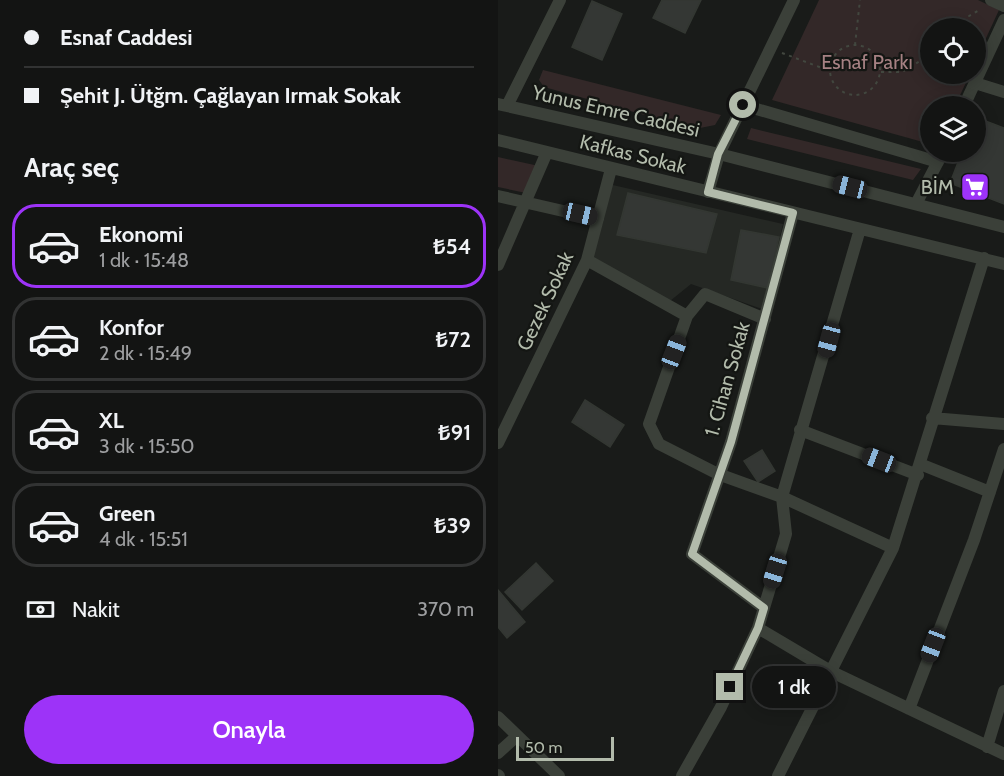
<!DOCTYPE html>
<html lang="tr">
<meta charset="utf-8">
<style>
:root{--surface:#131413;--page:#202121;--text:#f1f3f6;--muted:#9d9ea0;--line:#323333;--accent:#9d33f8}
body{margin:0;font-family:Cabin,sans-serif;background:var(--page);color:var(--text);height:100vh;display:flex;flex-direction:column;font-size:22px;white-space:nowrap}
*{box-sizing:border-box;margin:0}
p{font-size:20px;color:var(--muted)}
.icon{flex:none;width:33px;height:33px;fill:none;stroke:currentColor;stroke-width:2;stroke-linecap:round;stroke-linejoin:round}
.map{position:relative;flex:1;overflow:hidden}
.panel{display:flex;flex-direction:column;background:var(--surface);width:498px}
.panel>*{flex:none}
.guide{display:grid;align-content:center;height:132px;padding:0 24px;background:var(--surface)}
.buttons{position:absolute;left:422px;top:18px;display:grid;gap:12px}
.buttons a{display:grid;place-items:center;width:66px;height:66px;border-radius:50%;background:var(--surface);box-shadow:0 3px 15px #0003,0 0 0 2px var(--line);font-size:30px}
.scale{position:absolute;left:18px;bottom:15px;width:98px;box-sizing:border-box;padding-left:6px;border:3px solid #b2bbab;border-top:0;font-size:16px;line-height:21px;white-space:nowrap;color:#b2bbab;-webkit-text-stroke:4px #141613;paint-order:stroke}
.end{position:absolute;width:27px;height:27px;margin:-14px;border:8px solid #b2bbab;background:#111;box-shadow:0 0 0 3px #111}
.from{border-radius:50%}
.bubble{position:absolute;height:42px;border-radius:21px;background:var(--surface);box-shadow:0 3px 15px #0003,0 0 0 2px var(--line);font-size:20px;font-weight:600;line-height:42px;text-align:center}
.car{position:absolute;width:18px;height:36px;margin:-18px -9px;border-radius:8px;box-shadow:0 0 4px 2px #0007;background:linear-gradient(#222 24%,#8ab4d8 0 40%,#222 0 76%,#8ab4d8 0 86%,#222 0)}
.guide b{display:flex;align-items:center;gap:21px;height:57px;font-size:22px}
.guide b+b{border-top:2px solid var(--line)}
.guide i{width:15px;height:15px;background:var(--text)}
ul{padding:0;list-style:none}
li{display:flex;align-items:center;gap:18px;height:84px;margin:0 12px 9px;padding:0 12px;border:3px solid var(--line);border-radius:24px}
li div{flex:1}
li b{display:block;font-size:22px}
li em{font-style:normal;font-weight:600}
li.current{border-color:var(--accent)}
li>.icon{width:54px;height:54px;stroke-width:1.5}
h2{padding:0 24px;font-size:27px;line-height:72px}
.pay{display:flex;align-items:center;gap:15px;height:66px;padding:0 24px;font-size:22px}
.pay p{margin-inline-start:auto}
.button{display:flex;gap:12px;margin-top:auto;padding:12px 24px}
.button a{flex:1;height:69px;border-radius:36px;background:var(--accent);color:#fff;font-size:24px;font-weight:600;line-height:69px;text-align:center}
main{display:flex;flex:1;min-height:0}
.map>svg:first-child{display:block}
.built{fill:#252824}
.green{fill:#332828}
.building{fill:#343734;stroke:#333732;stroke-width:1.5}
.lines{fill:none;stroke-linecap:round;stroke-linejoin:round}
.path{stroke:#42473f;stroke-width:2;stroke-dasharray:3 4.5;stroke-linecap:butt}
.minor{stroke:#3b4039;stroke-width:12}
.route{stroke:#b2bbab;stroke-width:8}
.labels{text-anchor:middle;stroke-width:4.5;stroke-linejoin:round;paint-order:stroke}
.park-label{font-size:20px;fill:#a68183;stroke:#141613}
.street-label{font-size:20px;fill:#b2bbab;stroke:#141613}
.poi-label{font-size:20px;fill:#b2bbab;stroke:#141613;text-anchor:end}
</style>
<main>
<section class="panel">
<div class="guide">
<b><i class="from"></i>Esnaf Caddesi</b>
<b><i></i>Şehit J. Ütğm. Çağlayan Irmak Sokak</b>
</div>
<h2>Araç seç</h2>
<ul>
<li class="current"><svg class="icon" aria-label="car" viewBox="0 0 24 24"><path d="M5 17H2v-5l4-1 3-4h7l3 4 3 1v5h-3M9 17h6M6 11h13"/><circle cx="7" cy="17" r="2"/><circle cx="17" cy="17" r="2"/></svg><div><b>Ekonomi</b><p>1 dk · 15:48</p></div><em>₺54</em></li>
<li><svg class="icon" aria-label="car" viewBox="0 0 24 24"><path d="M5 17H2v-5l4-1 3-4h7l3 4 3 1v5h-3M9 17h6M6 11h13"/><circle cx="7" cy="17" r="2"/><circle cx="17" cy="17" r="2"/></svg><div><b>Konfor</b><p>2 dk · 15:49</p></div><em>₺72</em></li>
<li><svg class="icon" aria-label="car" viewBox="0 0 24 24"><path d="M5 17H2v-5l4-1 3-4h7l3 4 3 1v5h-3M9 17h6M6 11h13"/><circle cx="7" cy="17" r="2"/><circle cx="17" cy="17" r="2"/></svg><div><b>XL</b><p>3 dk · 15:50</p></div><em>₺91</em></li>
<li><svg class="icon" aria-label="car" viewBox="0 0 24 24"><path d="M5 17H2v-5l4-1 3-4h7l3 4 3 1v5h-3M9 17h6M6 11h13"/><circle cx="7" cy="17" r="2"/><circle cx="17" cy="17" r="2"/></svg><div><b>Green</b><p>4 dk · 15:51</p></div><em>₺39</em></li>
</ul>
<div class="pay"><svg class="icon" aria-label="cash" viewBox="0 0 24 24"><path d="M3 7h18v10H3z"/><circle cx="12" cy="12" r="2"/></svg>Nakit<p>370 m</p></div>
<div class="button"><a>Onayla</a></div>
</section>
<div class="map">
<svg width="506" height="776" viewBox="0 0 506 776">
<rect width="100%" height="100%" fill="#191b19"/>
<path class="built" d="M106,183L285,224L264,309L193,284L172,301L87,254Z"/>
<path class="green" d="M321,0H480L501,10L477,62V28H432V74H472L457,106H432V144L274,100Z
M45,70L223,115L217,125L197,129L46,87L41,80Z
M253,128L423,169L415,180L249,139Z
M0,157L41,166L28,193L0,187Z"/>
<path class="building" d="M164,0H203L187,33L155,18Z
M94,1L124,14L104,60L74,47Z
M477,117L506,128V204L452,183L464,152H477Z
M130,193L219,214L208,253L119,235Z
M243,230L281,237L270,288L233,280Z
M87,400L126,425L112,447L74,422Z
M264,450L277,471L260,482L246,461Z
M38,563L55,581L24,610L7,592Z
M0,590L27,622L9,638L0,627Z"/>
<g class="lines">
<path class="path" d="M451,28L483,9
M357,45L362,0
M332 70a25 25 0 1 1 50 0a25 25 0 1 1-50 0Z
M284,53L332,71
M383,72H404L432,55"/>
<path class="minor" d="M493,0L506,6
M477,83L506,92
M0,104L221,154L506,227
M245,105L440,162
M9,106L62,0
M466,106L506,20
M0,140L506,264
M210,192L221,154L296,0
M0,196L100,219
M418,204L445,152
M89,260L189,316L207,294L267,319
M0,265L49,152
M189,316L151,424L161,444L220,474L284,497L395,548
M434,418L506,424
M302,430L420,475
M0,443L89,260L113,169
M422,464L492,492
M266,608L194,554L233,442L295,213
M260,628L334,672L506,754
M411,709L476,540L506,449
M0,717L61,776
M489,747L506,691
M0,753L19,736
M0,775L1,776
M184,776L223,707L260,628L288,534L284,497L362,229
M280,776L395,548L486,258"/>
</g>
<g class="lines">
<path class="route" d="M232,687L260,628L266,608L194,554L233,442L295,213L210,192L220,154L245,105"/>
</g>
<defs>
<g id="supermarket-square" transform="scale(1.5)"><rect x="-9" y="-9" width="18" height="18" rx="4" fill="#9d33f8" stroke="#141613"/><path d="M-6-5.5h2.5l.6 2H6L4.5 2H-2.5L-4.4-4H-6ZM-1.5 3.2a1.3 1.3 0 1 0 .1 0ZM3 3.2a1.3 1.3 0 1 0 .1 0Z" fill="#fff"/></g>
</defs>
<g fill-rule="evenodd">
<use href="#supermarket-square" x="477" y="187"/>
</g>
<g class="labels">
<g class="park-label">
<text x="369" y="69">Esnaf Parkı</text>
</g>
<g class="street-label">
<text transform="translate(118 111) rotate(13)" y="7">Yunus Emre Caddesi</text>
<text transform="translate(135 154) rotate(14)" y="7">Kafkas Sokak</text>
<text transform="translate(47 301) rotate(-65)" y="7">Gezek Sokak</text>
<text transform="translate(229 379) rotate(-74)" y="7">1. Cihan Sokak</text>
</g>
<g class="poi-label">
<text x="456" y="194">BİM</text>
</g>
</g>
</svg>
<div class="buttons">
<a><svg class="icon" aria-label="locate" viewBox="0 0 24 24"><circle cx="12" cy="12" r="6"/><path d="M12 2v4M12 18v4M2 12h4M18 12h4"/></svg></a>
<a><svg class="icon" aria-label="layers" viewBox="0 0 24 24"><path d="M12 4l9 5-9 5-9-5zM3 14l9 5 9-5"/></svg></a>
</div>
<div class="scale">50 m</div>
<i class="end from" style="left:245px;top:105px"></i>
<i class="end" style="left:232px;top:687px"></i>
<div class="bubble" style="left:254px;top:666px;width:84px">1 dk</div>
<i class="car" style="left:352px;top:187px;rotate:284deg"></i>
<i class="car" style="left:82px;top:214px;rotate:103deg"></i>
<i class="car" style="left:331px;top:340px;rotate:195deg"></i>
<i class="car" style="left:176px;top:352px;rotate:21deg"></i>
<i class="car" style="left:381px;top:460px;rotate:291deg"></i>
<i class="car" style="left:277px;top:571px;rotate:197deg"></i>
<i class="car" style="left:435px;top:645px;rotate:201deg"></i>
</div>
</main>
